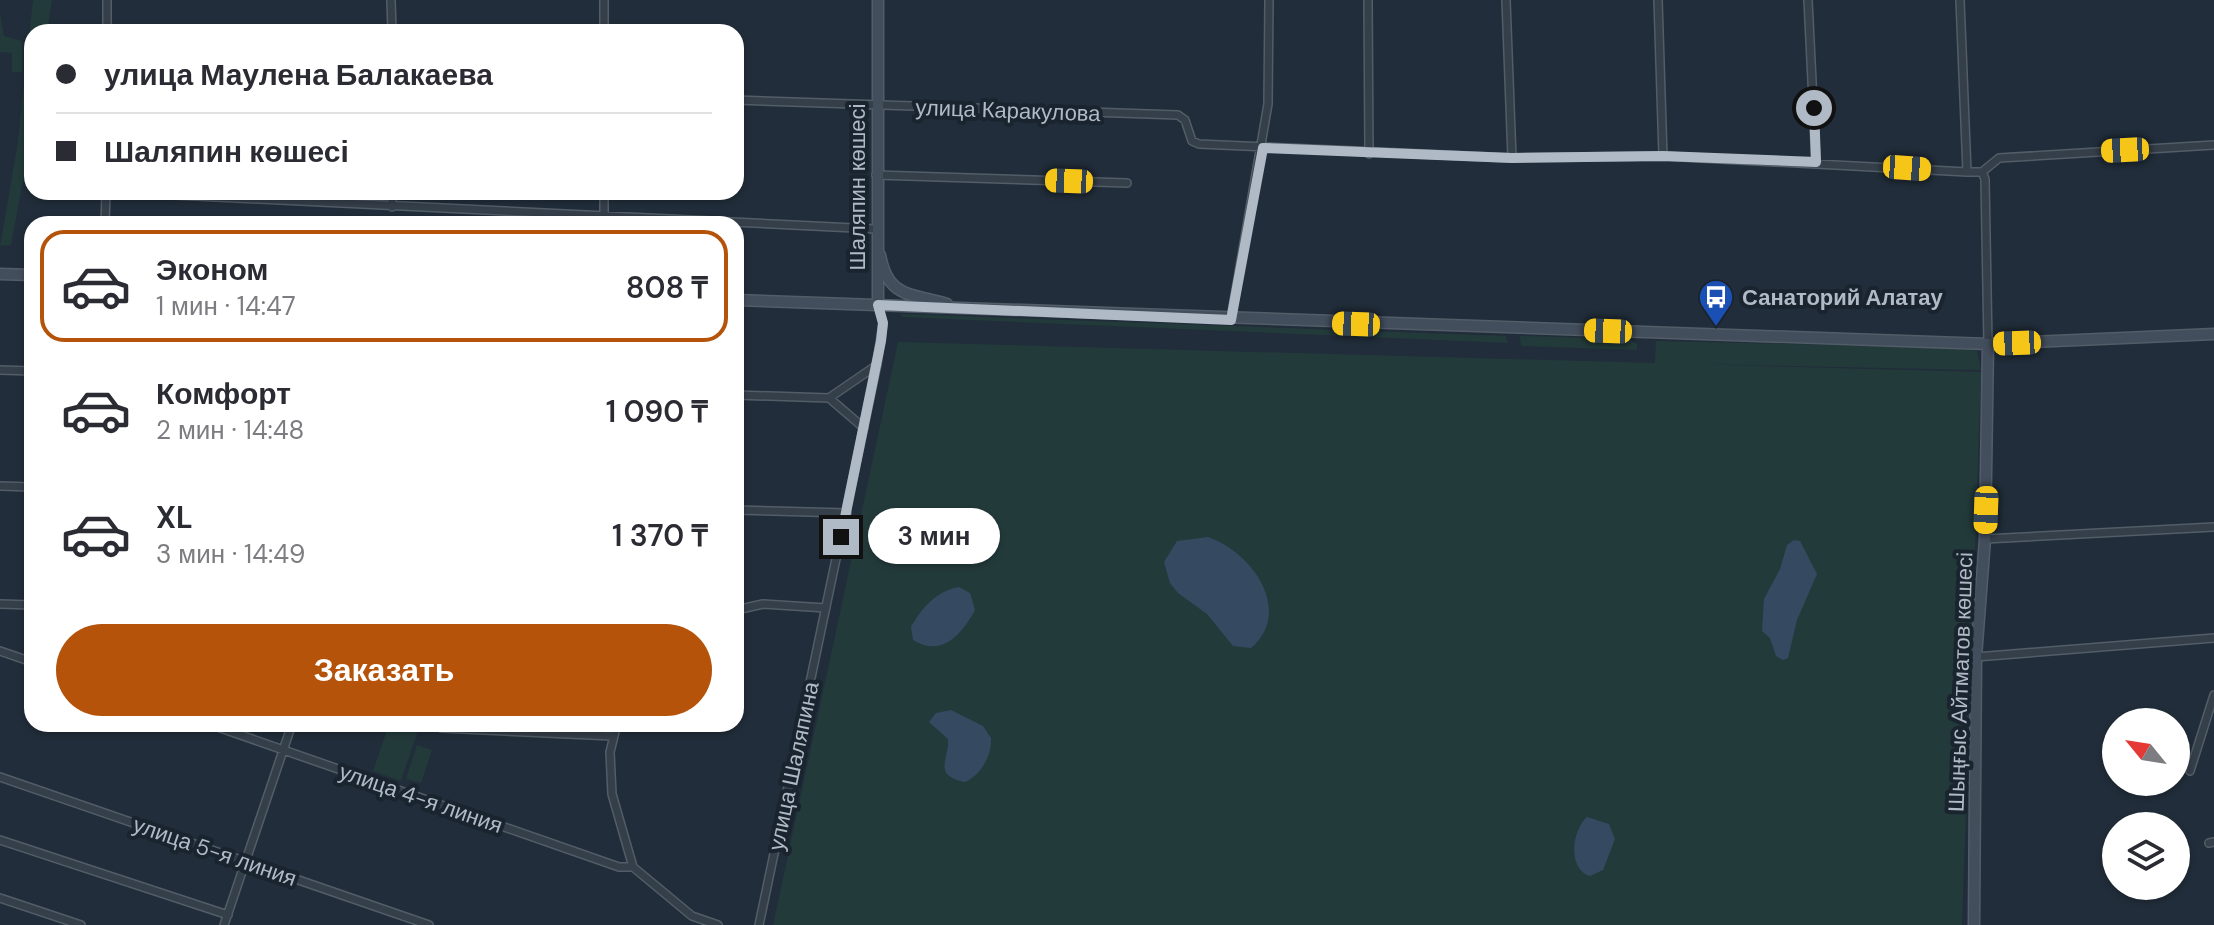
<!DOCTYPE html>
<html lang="ru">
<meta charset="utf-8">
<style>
:root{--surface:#fff;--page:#f7f7f7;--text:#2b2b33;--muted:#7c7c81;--line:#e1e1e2;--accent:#b45309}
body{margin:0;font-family:"DM Sans",sans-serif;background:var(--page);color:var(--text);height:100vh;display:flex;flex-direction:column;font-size:30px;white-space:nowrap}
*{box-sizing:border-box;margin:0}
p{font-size:26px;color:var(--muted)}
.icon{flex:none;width:44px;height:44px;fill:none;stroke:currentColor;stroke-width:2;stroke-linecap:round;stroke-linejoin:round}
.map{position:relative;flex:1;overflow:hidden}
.side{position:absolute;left:24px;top:216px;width:720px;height:516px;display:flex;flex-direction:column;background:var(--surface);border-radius:24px;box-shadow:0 2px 6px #0004}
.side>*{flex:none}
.hud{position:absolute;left:24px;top:24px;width:720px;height:176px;border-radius:24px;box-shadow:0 2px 6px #0004;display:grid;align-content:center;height:176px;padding:0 32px;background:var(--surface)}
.needle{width:52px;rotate:300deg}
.fabs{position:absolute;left:2102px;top:708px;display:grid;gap:16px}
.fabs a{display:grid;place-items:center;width:88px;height:88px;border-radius:50%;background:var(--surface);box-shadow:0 2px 6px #0004;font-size:40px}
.end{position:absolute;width:36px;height:36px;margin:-18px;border:10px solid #afbac6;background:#111;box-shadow:0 0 0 4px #111}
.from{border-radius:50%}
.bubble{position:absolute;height:56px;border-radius:28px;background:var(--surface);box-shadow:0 2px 6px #0004;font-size:26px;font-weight:600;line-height:56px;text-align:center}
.car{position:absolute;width:24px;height:48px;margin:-24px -12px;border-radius:10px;box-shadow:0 0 6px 2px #0007;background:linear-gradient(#f5c518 24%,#345 0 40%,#f5c518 0 76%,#345 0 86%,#f5c518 0)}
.hud b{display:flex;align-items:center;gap:28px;height:76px;font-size:30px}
.hud b+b{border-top:2px solid var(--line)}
.hud i{width:20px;height:20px;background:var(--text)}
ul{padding:14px 0 0;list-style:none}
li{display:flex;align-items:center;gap:24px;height:112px;margin:0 16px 12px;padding:0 16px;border:4px solid transparent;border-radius:24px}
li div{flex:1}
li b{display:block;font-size:30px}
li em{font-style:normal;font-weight:600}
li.active{border-color:var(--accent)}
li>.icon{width:72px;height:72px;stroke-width:1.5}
.action{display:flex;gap:16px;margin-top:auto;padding:16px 32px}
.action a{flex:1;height:92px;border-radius:48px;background:var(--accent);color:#fff;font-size:32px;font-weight:600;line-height:92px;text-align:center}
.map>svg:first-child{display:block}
.green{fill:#233a3b}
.water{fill:#354a61}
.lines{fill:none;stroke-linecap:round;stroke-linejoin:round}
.street-casing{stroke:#525d68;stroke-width:10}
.secondary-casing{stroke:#525d68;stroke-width:13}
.street{stroke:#353f4a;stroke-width:7}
.secondary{stroke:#434e5d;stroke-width:10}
.route{stroke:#afbac6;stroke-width:10}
.labels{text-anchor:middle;stroke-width:8;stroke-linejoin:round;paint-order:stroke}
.street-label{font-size:22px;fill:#afbac6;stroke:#1a242f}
.poi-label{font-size:22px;font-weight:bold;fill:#afbac6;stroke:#1a242f;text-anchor:start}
</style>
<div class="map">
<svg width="2214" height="925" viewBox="0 0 2214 925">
<rect width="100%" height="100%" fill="#212d3a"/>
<path class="green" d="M33,0H52L47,32H32V132L11,245L0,246L17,148Z
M0,12L4,36L22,41V72H12V53L0,52Z
M901,314L1506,336L1508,343L902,317Z
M1520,336L1629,339L1637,344V350L1521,346Z
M1656,341L1964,348L1977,351L1981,370L1692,364L1981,372L1962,925H773L898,342L1655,363Z
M389,724L419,728L401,781L373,771Z
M417,745L432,750L421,783L406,779Z"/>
<path class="water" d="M1208,537C1252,552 1294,611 1251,648L1233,646L1207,614L1178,593L1170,583L1164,562L1177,541Z
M1794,540L1800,541L1817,574L1797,620L1788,658L1783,660L1776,656L1770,638L1762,631L1764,599L1780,569L1787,545Z
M959,587L970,593L975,610C962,634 942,658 913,640L911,627C922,608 936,591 959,587Z
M951,710L983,726L991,738C992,755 981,775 965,782C931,775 950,758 948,739L929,722L936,713Z
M1587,817L1609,824L1615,839L1603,870L1590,876C1567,869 1572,830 1587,817Z"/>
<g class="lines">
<g class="street-casing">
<path id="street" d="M107,0V32
M391,0L392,32
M1368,0L1369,154
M1506,0L1512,158
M1658,0L1663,156
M1808,0L1816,162
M1960,0L1967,172H1982L1985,179L1988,344
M604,32V0
M736,100L1178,115L1185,120L1192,141L1199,144L1512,158L1663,156L1967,172
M1982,172L1999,158L2214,145
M876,175L1127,183
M113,192L875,229
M392,207V192
M604,216V192
M105,224L106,192
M1231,319L1268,104L1269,0
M0,370L32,371
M736,395L829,398L864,428
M829,398L877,365
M0,486L32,487
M736,510L847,513
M1985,539L2214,527
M0,604L32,605
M736,610L763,604L826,608
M0,651L32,662
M1976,657L2214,638
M209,724L619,867H633
M617,724L610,752L612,794L633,867L692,916L718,925
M441,728L612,736
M2190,771L2214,695
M0,777L429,925
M0,840L228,915
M2209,843L2214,842
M0,898L81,925
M224,925L292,724
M759,925L877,364L883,323L878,305"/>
</g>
<g class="secondary-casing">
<path id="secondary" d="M880,255C888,298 910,293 947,304
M0,274L32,275
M736,300L1988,344L2214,334
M878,305V0
M1974,925L1976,657L1985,539L1988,344"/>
</g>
<use href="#street" class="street"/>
<use href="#secondary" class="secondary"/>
</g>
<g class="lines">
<path class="route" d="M841,537L881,341L883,323L878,305L1231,320L1263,148L1512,158L1663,156L1816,162L1814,108"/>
</g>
<defs>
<g id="bus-pin" transform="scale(1.8)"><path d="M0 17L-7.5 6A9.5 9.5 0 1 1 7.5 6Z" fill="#1a4fb4" stroke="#1a242f"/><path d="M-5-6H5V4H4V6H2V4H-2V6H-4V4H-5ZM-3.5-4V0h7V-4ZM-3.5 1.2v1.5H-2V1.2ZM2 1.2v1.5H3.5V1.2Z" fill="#fff"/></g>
</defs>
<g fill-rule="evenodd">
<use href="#bus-pin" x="1716" y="297"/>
</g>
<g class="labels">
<g class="street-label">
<text transform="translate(1008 110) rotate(2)" y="8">улица Каракулова</text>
<text transform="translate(857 187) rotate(-90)" y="8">Шаляпин көшесі</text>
<text transform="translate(1960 682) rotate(-88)" y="8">Шыңғыс Айтматов көшесі</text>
<text transform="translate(793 766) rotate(-78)" y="8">улица Шаляпина</text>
<text transform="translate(421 798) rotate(19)" y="8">улица 4-я линия</text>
<text transform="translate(215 851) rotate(19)" y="8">улица 5-я линия</text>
</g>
<g class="poi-label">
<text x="1742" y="305">Санаторий Алатау</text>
</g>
</g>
</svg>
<div class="fabs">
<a><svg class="needle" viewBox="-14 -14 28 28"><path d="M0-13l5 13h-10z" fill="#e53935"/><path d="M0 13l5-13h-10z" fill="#7c7c81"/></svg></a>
<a><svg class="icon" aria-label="layers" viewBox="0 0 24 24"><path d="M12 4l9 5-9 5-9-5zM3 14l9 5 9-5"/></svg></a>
</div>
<i class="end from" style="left:1814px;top:108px"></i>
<i class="end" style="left:841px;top:537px"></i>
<div class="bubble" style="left:868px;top:508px;width:132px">3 мин</div>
<i class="car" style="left:2125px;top:150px;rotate:267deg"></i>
<i class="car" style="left:1907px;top:168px;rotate:94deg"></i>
<i class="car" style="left:1069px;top:181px;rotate:272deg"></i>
<i class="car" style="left:1356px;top:324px;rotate:272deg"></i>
<i class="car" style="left:1608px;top:331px;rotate:272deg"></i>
<i class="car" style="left:2017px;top:343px;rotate:268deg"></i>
<i class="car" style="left:1986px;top:510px;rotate:182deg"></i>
<div class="hud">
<b><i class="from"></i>улица Маулена Балакаева</b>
<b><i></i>Шаляпин көшесі</b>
</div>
<section class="side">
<ul>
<li class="active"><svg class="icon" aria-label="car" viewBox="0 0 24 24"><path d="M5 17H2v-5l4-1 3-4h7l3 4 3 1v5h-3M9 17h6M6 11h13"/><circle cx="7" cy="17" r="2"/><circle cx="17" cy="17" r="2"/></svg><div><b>Эконом</b><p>1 мин · 14:47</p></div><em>808 ₸</em></li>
<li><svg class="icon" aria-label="car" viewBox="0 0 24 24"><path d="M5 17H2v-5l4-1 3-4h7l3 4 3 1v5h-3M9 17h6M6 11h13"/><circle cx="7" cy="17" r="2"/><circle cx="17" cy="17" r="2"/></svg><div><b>Комфорт</b><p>2 мин · 14:48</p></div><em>1 090 ₸</em></li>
<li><svg class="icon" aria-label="car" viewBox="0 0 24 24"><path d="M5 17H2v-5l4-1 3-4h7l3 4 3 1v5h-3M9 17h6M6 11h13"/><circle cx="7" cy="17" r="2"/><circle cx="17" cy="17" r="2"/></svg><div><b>XL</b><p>3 мин · 14:49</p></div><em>1 370 ₸</em></li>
</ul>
<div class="action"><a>Заказать</a></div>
</section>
</div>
